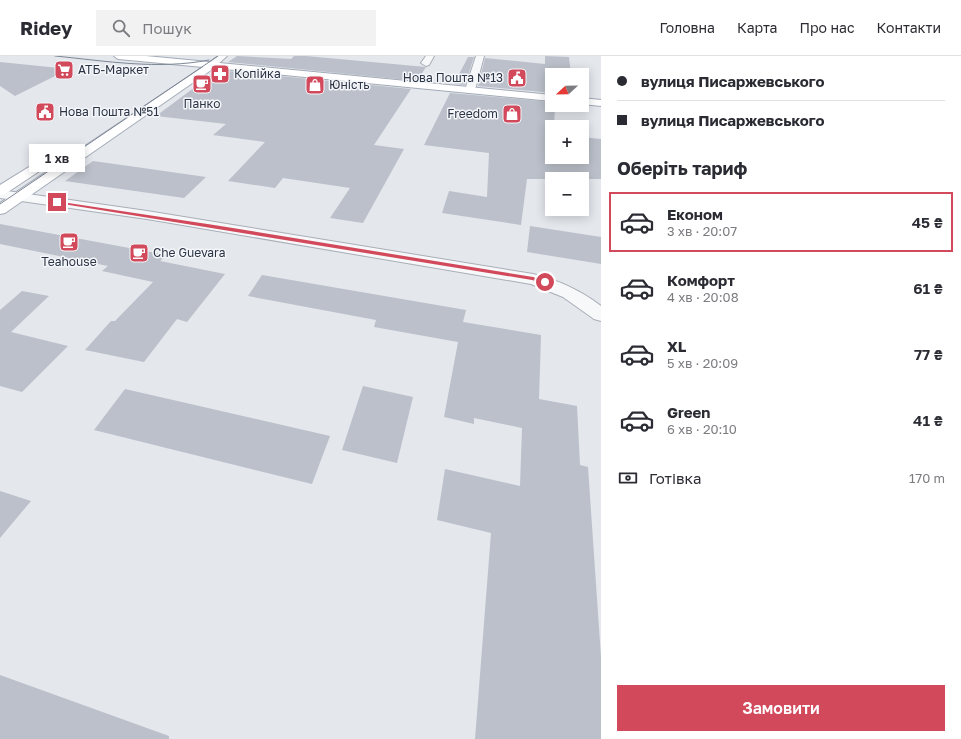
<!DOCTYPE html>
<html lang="uk">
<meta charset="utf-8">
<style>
:root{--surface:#fff;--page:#f2f2f3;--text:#2b2b33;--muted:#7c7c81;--line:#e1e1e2;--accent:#d1495b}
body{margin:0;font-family:"Golos Text",sans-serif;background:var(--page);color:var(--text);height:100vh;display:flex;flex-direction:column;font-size:15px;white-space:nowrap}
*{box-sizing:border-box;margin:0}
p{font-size:13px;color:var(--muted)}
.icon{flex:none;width:22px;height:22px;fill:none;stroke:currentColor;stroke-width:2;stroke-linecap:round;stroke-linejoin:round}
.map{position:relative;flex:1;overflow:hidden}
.details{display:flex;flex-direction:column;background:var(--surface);width:360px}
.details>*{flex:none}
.banner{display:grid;align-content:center;height:88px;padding:0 16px;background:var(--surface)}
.needle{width:26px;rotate:248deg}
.buttons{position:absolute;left:545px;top:12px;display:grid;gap:8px}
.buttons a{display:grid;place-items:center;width:44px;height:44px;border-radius:0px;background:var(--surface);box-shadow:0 2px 10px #0003;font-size:20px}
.end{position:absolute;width:18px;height:18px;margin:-9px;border:5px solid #d1495b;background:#fff;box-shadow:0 0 0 2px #fff}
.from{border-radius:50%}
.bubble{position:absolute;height:28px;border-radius:0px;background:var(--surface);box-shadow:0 2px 10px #0003;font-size:13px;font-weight:600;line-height:28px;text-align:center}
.banner b{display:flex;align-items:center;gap:14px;height:38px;font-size:15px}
.banner b+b{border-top:1px solid var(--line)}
.banner i{width:10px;height:10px;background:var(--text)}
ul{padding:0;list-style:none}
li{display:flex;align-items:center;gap:12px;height:60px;margin:0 8px 6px;padding:0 8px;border:2px solid transparent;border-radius:0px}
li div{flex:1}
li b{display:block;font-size:15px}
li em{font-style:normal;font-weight:600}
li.active{border-color:var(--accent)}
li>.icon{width:36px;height:36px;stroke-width:1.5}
h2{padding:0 16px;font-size:18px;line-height:48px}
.pay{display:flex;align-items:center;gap:10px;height:44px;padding:0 16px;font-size:15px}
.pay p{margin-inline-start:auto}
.button{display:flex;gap:8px;margin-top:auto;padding:8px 16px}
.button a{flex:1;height:46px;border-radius:0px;background:var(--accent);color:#fff;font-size:16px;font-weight:600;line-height:46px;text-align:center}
header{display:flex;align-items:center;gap:24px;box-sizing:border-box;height:56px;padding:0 20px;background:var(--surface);border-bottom:1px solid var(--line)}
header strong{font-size:19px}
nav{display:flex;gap:22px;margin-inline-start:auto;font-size:14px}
.search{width:280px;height:36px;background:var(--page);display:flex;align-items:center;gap:10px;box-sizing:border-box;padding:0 14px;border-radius:0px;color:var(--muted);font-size:15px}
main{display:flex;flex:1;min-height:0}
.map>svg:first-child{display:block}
.building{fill:#bbc0ca}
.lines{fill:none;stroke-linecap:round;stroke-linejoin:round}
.street-casing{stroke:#a9aeb7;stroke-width:2}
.primary-casing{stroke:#a3abb8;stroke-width:2}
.street{fill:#f7f8fa;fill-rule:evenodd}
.primary{fill:#fff;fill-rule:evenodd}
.tram{stroke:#7d8696;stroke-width:1}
.route{fill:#d1495b}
.labels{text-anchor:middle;stroke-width:3;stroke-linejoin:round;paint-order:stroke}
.far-poi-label{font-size:12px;fill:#2b3445;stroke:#f4f6f9;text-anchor:start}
</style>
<header>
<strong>Ridey</strong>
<div class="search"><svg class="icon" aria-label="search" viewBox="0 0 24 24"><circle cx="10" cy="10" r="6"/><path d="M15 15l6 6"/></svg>Пошук</div>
<nav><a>Головна</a><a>Карта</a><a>Про нас</a><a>Контакти</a></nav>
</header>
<main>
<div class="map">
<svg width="601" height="683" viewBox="0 0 601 683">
<rect width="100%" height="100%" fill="#e4e7ec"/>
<path class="building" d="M237,0L291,3L294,0H306L426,11L417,25L228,6Z
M545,0L569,1L571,19H552V37L478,30L485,2L545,8Z
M468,1H474L465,29L454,28Z
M0,6L69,13L15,40L0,30Z
M218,14L411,33L374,89L404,93L363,167L330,162L350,132L283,122L275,132L228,125L265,86L213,79L226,68L156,60Z
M450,37L552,46V49H555L554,71H552V101H582V81L601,83V123H527L521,169L442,157L449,135L487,141L489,97L424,89Z
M93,105L143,112L206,121L184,142L65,125Z
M0,168L167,199L160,205L225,218L187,266L177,263L144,306L85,294L111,265H115L153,226L102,215L108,210L0,188Z
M530,170L601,181V208L527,196Z
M262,219L466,254L463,266L541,279L539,343L577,350L580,409L588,411L601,601V683H475L491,477L437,464L445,413L520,430L522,372L474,362V368L444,361L458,286L374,271L376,264L248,240Z
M22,235L49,240L11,276L68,290L22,336L0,330V254Z
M363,330L413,341L397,407L342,394Z
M125,333L330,380L312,428L94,374Z
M0,435L31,445L0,482Z
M0,619L169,680V683H0Z"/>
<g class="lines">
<g class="street-casing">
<path id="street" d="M218,0H227L215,11H209V7Z
M426,0H434L429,9L426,10L421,7Z
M476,0H484L475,34L470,37L465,34Z
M0,134L147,155L533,218C558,224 580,234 601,250V265L594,263L563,241L531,228L147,163L0,142Z"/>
</g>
<g class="primary-casing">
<path id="primary" d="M114,0H146L552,39V45L214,12L5,157L0,158V147L203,11L118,3Z
M582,42L601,44V50L582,48Z
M58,93L62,94L64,97L62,100L5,138L0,139V129Z"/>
</g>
<use href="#street" class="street"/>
<use href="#primary" class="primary"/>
<path class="tram" d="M55,0C106,5 158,14 209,4
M0,148L218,0"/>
</g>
<path class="route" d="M55,145L214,169L533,221L548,226L545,228L532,224L57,147Z"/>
<defs>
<g id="supermarket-square" transform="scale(1)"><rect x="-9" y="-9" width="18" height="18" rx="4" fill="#d1495b" stroke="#f4f6f9"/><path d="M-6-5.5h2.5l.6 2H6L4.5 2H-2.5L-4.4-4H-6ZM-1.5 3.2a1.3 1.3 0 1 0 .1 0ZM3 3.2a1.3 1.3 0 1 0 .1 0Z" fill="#fff"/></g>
<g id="pharmacy-square" transform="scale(1)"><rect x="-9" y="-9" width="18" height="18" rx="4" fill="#d1495b" stroke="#f4f6f9"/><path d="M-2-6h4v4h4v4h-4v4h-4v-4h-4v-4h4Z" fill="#fff"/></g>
<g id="civic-square" transform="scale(1)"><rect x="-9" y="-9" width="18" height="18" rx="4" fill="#d1495b" stroke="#f4f6f9"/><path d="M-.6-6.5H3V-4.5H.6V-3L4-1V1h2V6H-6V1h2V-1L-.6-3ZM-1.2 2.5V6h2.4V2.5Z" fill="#fff"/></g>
<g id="cafe-square" transform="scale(1)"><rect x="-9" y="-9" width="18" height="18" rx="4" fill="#d1495b" stroke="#f4f6f9"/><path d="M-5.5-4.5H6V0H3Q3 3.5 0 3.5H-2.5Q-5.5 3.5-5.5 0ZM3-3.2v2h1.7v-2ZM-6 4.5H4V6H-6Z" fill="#fff"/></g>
<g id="shop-square" transform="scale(1)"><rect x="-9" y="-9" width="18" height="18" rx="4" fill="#d1495b" stroke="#f4f6f9"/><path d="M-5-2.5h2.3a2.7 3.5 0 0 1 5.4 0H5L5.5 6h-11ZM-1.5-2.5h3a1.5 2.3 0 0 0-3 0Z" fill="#fff"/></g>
</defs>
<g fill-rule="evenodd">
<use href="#supermarket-square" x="64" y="14"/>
<use href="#pharmacy-square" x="220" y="18"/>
<use href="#civic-square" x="517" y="22"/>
<use href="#cafe-square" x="202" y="28"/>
<use href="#shop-square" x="315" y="29"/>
<use href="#civic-square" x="45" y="56"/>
<use href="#shop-square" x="512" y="58"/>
<use href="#cafe-square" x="69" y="186"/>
<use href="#cafe-square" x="139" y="197"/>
</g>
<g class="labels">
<g class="far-poi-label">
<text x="78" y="18">АТБ-Маркет</text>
<text x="234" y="22">Копійка</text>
<text x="503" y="26" text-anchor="end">Нова Пошта №13</text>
<text x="329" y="33">Юність</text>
<text x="202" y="52" text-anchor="middle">Панко</text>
<text x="59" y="60">Нова Пошта №51</text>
<text x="498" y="62" text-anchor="end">Freedom</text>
<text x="153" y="201">Che Guevara</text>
<text x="69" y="210" text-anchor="middle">Teahouse</text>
</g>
</g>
</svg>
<div class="buttons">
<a><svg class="needle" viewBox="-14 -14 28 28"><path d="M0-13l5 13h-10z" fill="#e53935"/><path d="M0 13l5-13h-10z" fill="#7c7c81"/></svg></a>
<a>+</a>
<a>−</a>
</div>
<i class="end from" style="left:545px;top:226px"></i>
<i class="end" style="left:57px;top:146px"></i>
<div class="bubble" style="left:29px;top:88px;width:56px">1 хв</div>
</div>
<section class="details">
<div class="banner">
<b><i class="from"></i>вулиця Писаржевського</b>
<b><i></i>вулиця Писаржевського</b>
</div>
<h2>Оберіть тариф</h2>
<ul>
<li class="active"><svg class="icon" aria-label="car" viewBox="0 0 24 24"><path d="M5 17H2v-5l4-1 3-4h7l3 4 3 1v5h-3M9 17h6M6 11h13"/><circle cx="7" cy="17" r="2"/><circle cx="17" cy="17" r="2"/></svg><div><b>Економ</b><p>3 хв · 20:07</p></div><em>45 ₴</em></li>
<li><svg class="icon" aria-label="car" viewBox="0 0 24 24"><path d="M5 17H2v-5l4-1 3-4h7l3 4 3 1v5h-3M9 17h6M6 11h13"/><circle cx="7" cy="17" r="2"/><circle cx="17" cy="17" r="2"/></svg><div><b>Комфорт</b><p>4 хв · 20:08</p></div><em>61 ₴</em></li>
<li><svg class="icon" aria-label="car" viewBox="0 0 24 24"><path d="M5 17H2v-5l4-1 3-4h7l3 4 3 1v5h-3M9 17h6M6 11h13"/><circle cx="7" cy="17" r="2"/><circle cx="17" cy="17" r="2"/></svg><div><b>XL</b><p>5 хв · 20:09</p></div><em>77 ₴</em></li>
<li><svg class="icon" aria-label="car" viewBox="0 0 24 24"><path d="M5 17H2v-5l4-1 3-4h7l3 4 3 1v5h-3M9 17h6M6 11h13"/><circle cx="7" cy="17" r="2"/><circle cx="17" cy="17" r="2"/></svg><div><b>Green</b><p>6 хв · 20:10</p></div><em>41 ₴</em></li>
</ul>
<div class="pay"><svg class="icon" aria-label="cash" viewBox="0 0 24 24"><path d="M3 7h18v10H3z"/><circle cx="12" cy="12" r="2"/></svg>Готівка<p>170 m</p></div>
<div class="button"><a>Замовити</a></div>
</section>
</main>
